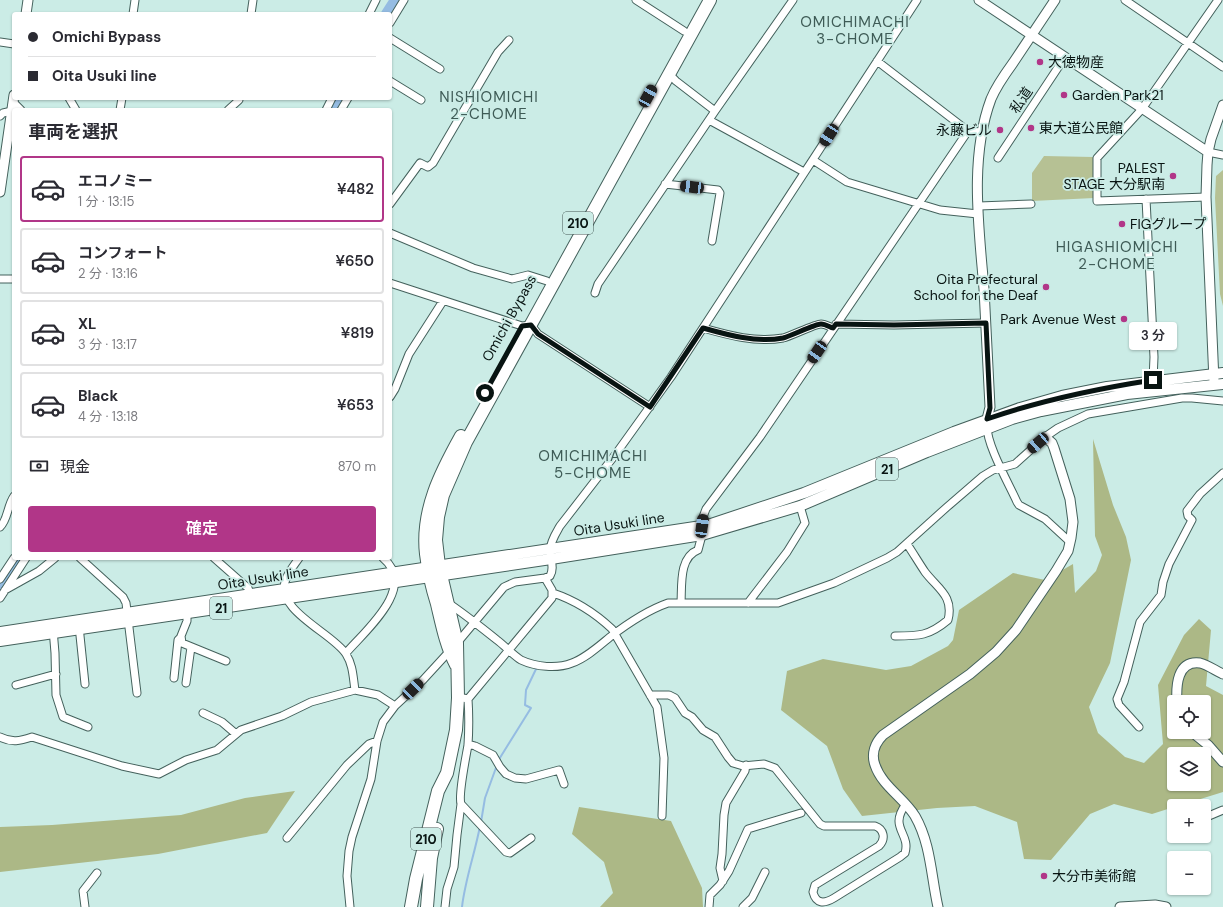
<!DOCTYPE html>
<html lang="ja">
<meta charset="utf-8">
<style>
:root{--surface:#fff;--page:#f2f2f3;--text:#2b2b33;--muted:#7c7c81;--line:#e1e1e2;--accent:#b13688}
body{margin:0;font-family:"DM Sans","Noto Sans JP",sans-serif;background:var(--page);color:var(--text);height:100vh;display:flex;flex-direction:column;font-size:15px;white-space:nowrap}
*{box-sizing:border-box;margin:0}
p{font-size:13px;color:var(--muted)}
.icon{flex:none;width:22px;height:22px;fill:none;stroke:currentColor;stroke-width:2;stroke-linecap:round;stroke-linejoin:round}
.map{position:relative;flex:1;overflow:hidden}
.panel{position:absolute;left:12px;top:108px;width:380px;height:452px;display:flex;flex-direction:column;background:var(--surface);border-radius:4px;box-shadow:0 1px 3px #0004}
.panel>*{flex:none}
.hud{position:absolute;left:12px;top:12px;width:380px;height:88px;border-radius:4px;box-shadow:0 1px 3px #0004;display:grid;align-content:center;height:88px;padding:0 16px;background:var(--surface)}
.buttons{position:absolute;left:1167px;top:695px;display:grid;gap:8px}
.buttons a{display:grid;place-items:center;width:44px;height:44px;border-radius:4px;background:var(--surface);box-shadow:0 1px 3px #0004;font-size:20px}
.end{position:absolute;width:18px;height:18px;margin:-9px;border:5px solid #081412;background:#fff;box-shadow:0 0 0 2px #fff}
.from{border-radius:50%}
.bubble{position:absolute;height:28px;border-radius:4px;background:var(--surface);box-shadow:0 1px 3px #0004;font-size:13px;font-weight:600;line-height:28px;text-align:center}
.car{position:absolute;width:12px;height:24px;margin:-12px -6px;border-radius:5px;box-shadow:0 0 3px 1px #0007;background:linear-gradient(#222 24%,#8ab4d8 0 40%,#222 0 76%,#8ab4d8 0 86%,#222 0)}
.hud b{display:flex;align-items:center;gap:14px;height:38px;font-size:15px}
.hud b+b{border-top:1px solid var(--line)}
.hud i{width:10px;height:10px;background:var(--text)}
ul{padding:0;list-style:none}
li{display:flex;align-items:center;gap:12px;height:66px;margin:0 8px 6px;padding:0 8px;border:2px solid var(--line);border-radius:4px}
li div{flex:1}
li b{display:block;font-size:15px}
li em{font-style:normal;font-weight:600}
li.selected{border-color:var(--accent)}
li>.icon{width:36px;height:36px;stroke-width:1.5}
h2{padding:0 16px;font-size:18px;line-height:48px}
.pay{display:flex;align-items:center;gap:10px;height:44px;padding:0 16px;font-size:15px}
.pay p{margin-inline-start:auto}
.action{display:flex;gap:8px;margin-top:auto;padding:8px 16px}
.action a{flex:1;height:46px;border-radius:4px;background:var(--accent);color:#fff;font-size:16px;font-weight:600;line-height:46px;text-align:center}
.map>svg:first-child{display:block}
.green{fill:#b6c194}
.forest{fill:#acb886;fill-rule:evenodd}
.lines{fill:none;stroke-linecap:round;stroke-linejoin:round}
.stream{stroke:#95bce2;stroke-width:2}
.river{stroke:#95bce2;stroke-width:12}
.street-casing{stroke:#44615c;stroke-width:9}
.secondary-casing{stroke:#44615c;stroke-width:11}
.primary-casing{stroke:#44615c;stroke-width:12}
.highway-casing{stroke:#44615c;stroke-width:14}
.street{stroke:#fff;stroke-width:7}
.secondary{stroke:#fff;stroke-width:9}
.primary{stroke:#fff;stroke-width:10}
.highway{stroke:#fff;stroke-width:12}
.route{stroke:#081412;stroke-width:5}
.poi-dot{fill:#b13688;stroke:#cbece6;stroke-width:1.5}
.labels{text-anchor:middle;stroke-width:3.5;stroke-linejoin:round;paint-order:stroke}
.shield{fill:#cbece6;stroke:#425552;stroke-width:1}
.shield-label{font-size:13px;font-weight:bold;fill:#081412}
.poi-label{font-size:14px;fill:#081412;stroke:#cbece6;text-anchor:start}
.street-label{font-size:14px;fill:#081412;stroke:#cbece6}
.neighbourhood-label{font-size:15px;letter-spacing:1px;fill:#3e5b56;stroke:#cbece6}
</style>
<div class="map">
<svg width="1223" height="907" viewBox="0 0 1223 907">
<rect width="100%" height="100%" fill="#cbece6"/>
<path class="green" d="M1044,156L1093,157L1094,198L1032,201V173Z
M1223,170V306L1220,294L1215,198L1216,176Z"/>
<path class="forest" d="M1093,439L1113,505L1126,537L1131,560L1110,663L1089,707L1098,733L1125,757L1144,763L1163,744L1158,685L1184,635L1199,619L1211,630L1206,686L1223,695V792L1178,806H1174V807L1152,814L1114,804L1090,814L1051,860L1024,859L1017,822L975,806L937,808L862,816L843,789L827,746L781,710L787,671L823,659L886,670L911,666L948,646L953,640L959,610L1013,573L1045,580L1073,564L1075,593L1096,571L1102,555L1095,536ZM1174,702H1204V732H1174ZM1174,754H1204V784H1174Z
M295,791L267,833L158,854L0,872V827L52,825L181,815L245,798Z
M579,807L671,821L702,888L703,907H600L613,893L604,862L572,834Z"/>
<g class="lines">
<path class="stream" d="M498,761L531,708L525,705L526,690L537,667
M481,822L485,798L497,765
M462,907C465,880 475,853 480,826"/>
<path class="river" d="M387,14L396,0
M333,110L340,98
M0,591L22,558"/>
<g class="street-casing">
<path id="street" d="M636,0L684,31
M1125,0L1223,67
M133,14L135,0
M251,14L253,0
M369,14L376,0
M390,23L404,0
M390,38L440,69
M0,42L14,44
M877,61L968,131
M669,74L676,81L715,111
M390,81L421,100
M69,98L76,110
M13,102L21,110
M120,110L122,98
M228,110L239,100V98
M326,110L332,98
M341,110L348,98
M0,116L3,113L12,111
M709,120L804,172
M1208,152L1223,155
M998,158L1065,57
M813,160L847,182L940,210L978,214
M665,184L718,190L720,193L712,241
M1206,197L1097,201V158L1142,109L1218,0
M1146,199L1154,357L1153,380
M390,204L420,163L428,167L433,163L498,52L509,40
M979,206L1031,204
M390,233L473,268L512,279L528,275L547,281
M0,279H14
M390,283L522,326L531,325L538,334L650,407
M595,293L598,284L715,111L793,0
M836,324L894,325L986,323
M703,328C728,335 756,343 783,338C791,336 815,324 821,324C825,324 830,327 833,328
M390,397L395,389L409,354L443,301
M987,425C986,444 1009,484 1017,502L1019,505L1045,519L1070,542
M0,527C8,520 7,506 14,496
M80,558L123,597L126,603L137,693
M214,558L248,588L252,598
M299,558C295,564 289,571 286,579C273,610 333,633 346,654C353,665 353,677 355,690
M0,579L14,558
M5,590L39,571L55,558
M553,593C574,600 596,614 612,629L657,707L664,758L662,816
M0,598L26,558
M449,602L451,605C467,616 482,628 497,640C505,646 513,655 521,660C536,667 557,669 572,663C586,658 599,646 610,637C627,624 648,610 668,603H778L834,583L887,558L897,552L947,507L983,476L993,470L1015,464L1045,437L1058,428L1088,414L1182,398H1192L1223,401
M681,603C682,585 679,557 698,550L702,535L703,517L706,509L760,437L968,131L982,132
M748,603L787,552L805,523L800,506
M187,610V621L181,636L182,643L226,661
M79,626L85,684
M53,629L55,653L56,695L63,717L88,727
M895,636C919,636 929,636 948,620C954,596 938,589 925,572C919,563 913,553 907,544
M346,653C365,631 418,587 383,558
M174,678L178,640L181,637
M186,683L191,647
M16,685L56,674
M650,695H669L675,698L685,713L692,717L703,730L715,737L728,757L733,763L743,766L764,764L775,768L820,824L824,826H875C884,829 886,839 879,846L815,885L813,892C816,904 824,904 834,898L900,857L905,853C911,833 888,828 906,804
M463,698L468,699L552,598V590L545,578
M468,699C469,714 469,730 468,745C466,757 458,795 461,804L506,852L510,853L531,838
M203,713L222,722L236,734
M1139,727L1119,705L1117,699L1124,682L1140,622L1161,595L1163,582L1169,564L1192,520L1188,516L1187,511L1200,494L1223,473
M0,737C12,743 20,741 32,737L122,766L159,774L186,760L217,750L241,730L282,716L311,702L355,690L378,695L395,706
M468,744L475,746L493,755L500,767L506,774L515,778L526,779L559,770L564,784
M1204,818L1223,810
M287,838L347,765L369,744L377,741
M723,881L720,868L722,854L724,815L726,803L745,771L746,765
M85,907L83,891L97,873
M350,907L347,876L349,851L352,837L371,779L377,741L383,722L395,706L423,680L457,643L504,587L515,582L545,578L550,576C555,568 550,559 550,551C550,542 556,533 560,526L615,455L671,377L917,0
M445,907L447,889L454,867L457,835L461,804
M709,907L710,895L720,885L729,871L748,829L801,813
M743,907L752,898L765,872"/>
</g>
<g class="secondary-casing">
<path id="secondary" d="M979,0L1208,152
M26,14L28,0
M0,192L14,95
M1214,381L1206,197L1207,165L1208,152L1211,139L1223,105
M987,419L990,407C988,368 986,329 984,289C979,228 969,158 991,99C996,87 1005,74 1013,63C1027,42 1041,21 1055,0
M1177,702C1176,686 1177,660 1200,663C1208,665 1216,671 1223,674
M1192,732L1208,745L1223,762
M938,907C931,876 931,844 915,816C904,798 882,786 875,765C871,754 875,743 883,735L970,674L996,652L1016,630L1056,571L1068,551L1071,538L1073,522L1070,499L1054,448L1052,443L1045,437
M1120,907L1155,905L1166,907"/>
</g>
<g class="primary-casing">
<path id="primary" d="M0,632L708,525L804,493L954,432L1020,408L1062,396L1107,387L1223,373
M0,641L551,559L702,535L800,506L927,452L1012,419L1041,411L1127,394L1223,384"/>
</g>
<g class="highway-casing">
<path id="highway" d="M456,665C446,646 442,625 437,604C432,588 428,571 426,554C421,510 441,472 461,436
M411,907L416,879L438,791L447,773L456,730L458,698L457,643L439,566L436,540L438,517L443,495L466,442L710,0
M427,907L431,858L437,829"/>
</g>
<use href="#street" class="street"/>
<use href="#secondary" class="secondary"/>
<use href="#primary" class="primary"/>
<use href="#highway" class="highway"/>
</g>
<g class="lines">
<path class="route" d="M485,393L522,326L531,325L538,334L650,407L703,328C728,335 756,343 783,338C791,336 815,324 821,324C825,324 830,327 833,328L836,324L894,325L986,323L990,408L987,419C1042,400 1095,389 1153,380"/>
</g>
<g class="poi-dot">
<circle cx="1040" cy="62" r="4"/>
<circle cx="1064" cy="95" r="4"/>
<circle cx="1031" cy="128" r="4"/>
<circle cx="1000" cy="130" r="4"/>
<circle cx="1173" cy="176" r="4"/>
<circle cx="1122" cy="224" r="4"/>
<circle cx="1046" cy="287" r="4"/>
<circle cx="1124" cy="319" r="4"/>
<circle cx="1044" cy="876" r="4"/>
</g>
<g class="labels">
<g class="shield">
<rect x="563" y="212" width="30" height="22" rx="3"/>
<rect x="876" y="458" width="22" height="22" rx="3"/>
<rect x="210" y="597" width="22" height="22" rx="3"/>
<rect x="411" y="828" width="30" height="22" rx="3"/>
</g>
<g class="shield-label">
<text x="578" y="228">210</text>
<text x="887" y="474">21</text>
<text x="221" y="613">21</text>
<text x="426" y="844">210</text>
</g>
<g class="poi-label">
<text x="1048" y="67">大徳物産</text>
<text x="1072" y="100">Garden Park21</text>
<text x="1039" y="133">東大道公民館</text>
<text x="992" y="135" text-anchor="end">永藤ビル</text>
<text x="1165" y="173" text-anchor="end">PALEST<tspan x="1165" dy="16">STAGE 大分駅南</tspan></text>
<text x="1130" y="229">FIGグループ</text>
<text x="1038" y="284" text-anchor="end">Oita Prefectural<tspan x="1038" dy="16">School for the Deaf</tspan></text>
<text x="1116" y="324" text-anchor="end">Park Avenue West</text>
<text x="1052" y="881">大分市美術館</text>
</g>
<g class="street-label">
<text transform="translate(1021 100) rotate(-56)" y="5">私道</text>
<text transform="translate(509 318) rotate(-61)" y="5">Omichi Bypass</text>
<text transform="translate(619 524) rotate(-9)" y="5">Oita Usuki line</text>
<text transform="translate(263 578) rotate(-9)" y="5">Oita Usuki line</text>
</g>
<g class="neighbourhood-label">
<text x="855" y="27">OMICHIMACHI<tspan x="855" dy="17">3-CHOME</tspan></text>
<text x="489" y="102">NISHIOMICHI<tspan x="489" dy="17">2-CHOME</tspan></text>
<text x="1117" y="252">HIGASHIOMICHI<tspan x="1117" dy="17">2-CHOME</tspan></text>
<text x="593" y="461">OMICHIMACHI<tspan x="593" dy="17">5-CHOME</tspan></text>
</g>
</g>
</svg>
<div class="buttons">
<a><svg class="icon" aria-label="locate" viewBox="0 0 24 24"><circle cx="12" cy="12" r="6"/><path d="M12 2v4M12 18v4M2 12h4M18 12h4"/></svg></a>
<a><svg class="icon" aria-label="layers" viewBox="0 0 24 24"><path d="M12 4l9 5-9 5-9-5zM3 14l9 5 9-5"/></svg></a>
<a>+</a>
<a>−</a>
</div>
<i class="end from" style="left:485px;top:393px"></i>
<i class="end" style="left:1153px;top:380px"></i>
<div class="bubble" style="left:1129px;top:322px;width:48px">3 分</div>
<i class="car" style="left:648px;top:96px;rotate:29deg"></i>
<i class="car" style="left:829px;top:135px;rotate:213deg"></i>
<i class="car" style="left:692px;top:187px;rotate:277deg"></i>
<i class="car" style="left:817px;top:352px;rotate:214deg"></i>
<i class="car" style="left:1038px;top:443px;rotate:229deg"></i>
<i class="car" style="left:702px;top:526px;rotate:8deg"></i>
<i class="car" style="left:413px;top:689px;rotate:46deg"></i>
<div class="hud">
<b><i class="from"></i>Omichi Bypass</b>
<b><i></i>Oita Usuki line</b>
</div>
<section class="panel">
<h2>車両を選択</h2>
<ul>
<li class="selected"><svg class="icon" aria-label="car" viewBox="0 0 24 24"><path d="M5 17H2v-5l4-1 3-4h7l3 4 3 1v5h-3M9 17h6M6 11h13"/><circle cx="7" cy="17" r="2"/><circle cx="17" cy="17" r="2"/></svg><div><b>エコノミー</b><p>1 分 · 13:15</p></div><em>¥482</em></li>
<li><svg class="icon" aria-label="car" viewBox="0 0 24 24"><path d="M5 17H2v-5l4-1 3-4h7l3 4 3 1v5h-3M9 17h6M6 11h13"/><circle cx="7" cy="17" r="2"/><circle cx="17" cy="17" r="2"/></svg><div><b>コンフォート</b><p>2 分 · 13:16</p></div><em>¥650</em></li>
<li><svg class="icon" aria-label="car" viewBox="0 0 24 24"><path d="M5 17H2v-5l4-1 3-4h7l3 4 3 1v5h-3M9 17h6M6 11h13"/><circle cx="7" cy="17" r="2"/><circle cx="17" cy="17" r="2"/></svg><div><b>XL</b><p>3 分 · 13:17</p></div><em>¥819</em></li>
<li><svg class="icon" aria-label="car" viewBox="0 0 24 24"><path d="M5 17H2v-5l4-1 3-4h7l3 4 3 1v5h-3M9 17h6M6 11h13"/><circle cx="7" cy="17" r="2"/><circle cx="17" cy="17" r="2"/></svg><div><b>Black</b><p>4 分 · 13:18</p></div><em>¥653</em></li>
</ul>
<div class="pay"><svg class="icon" aria-label="cash" viewBox="0 0 24 24"><path d="M3 7h18v10H3z"/><circle cx="12" cy="12" r="2"/></svg>現金<p>870 m</p></div>
<div class="action"><a>確定</a></div>
</section>
</div>
